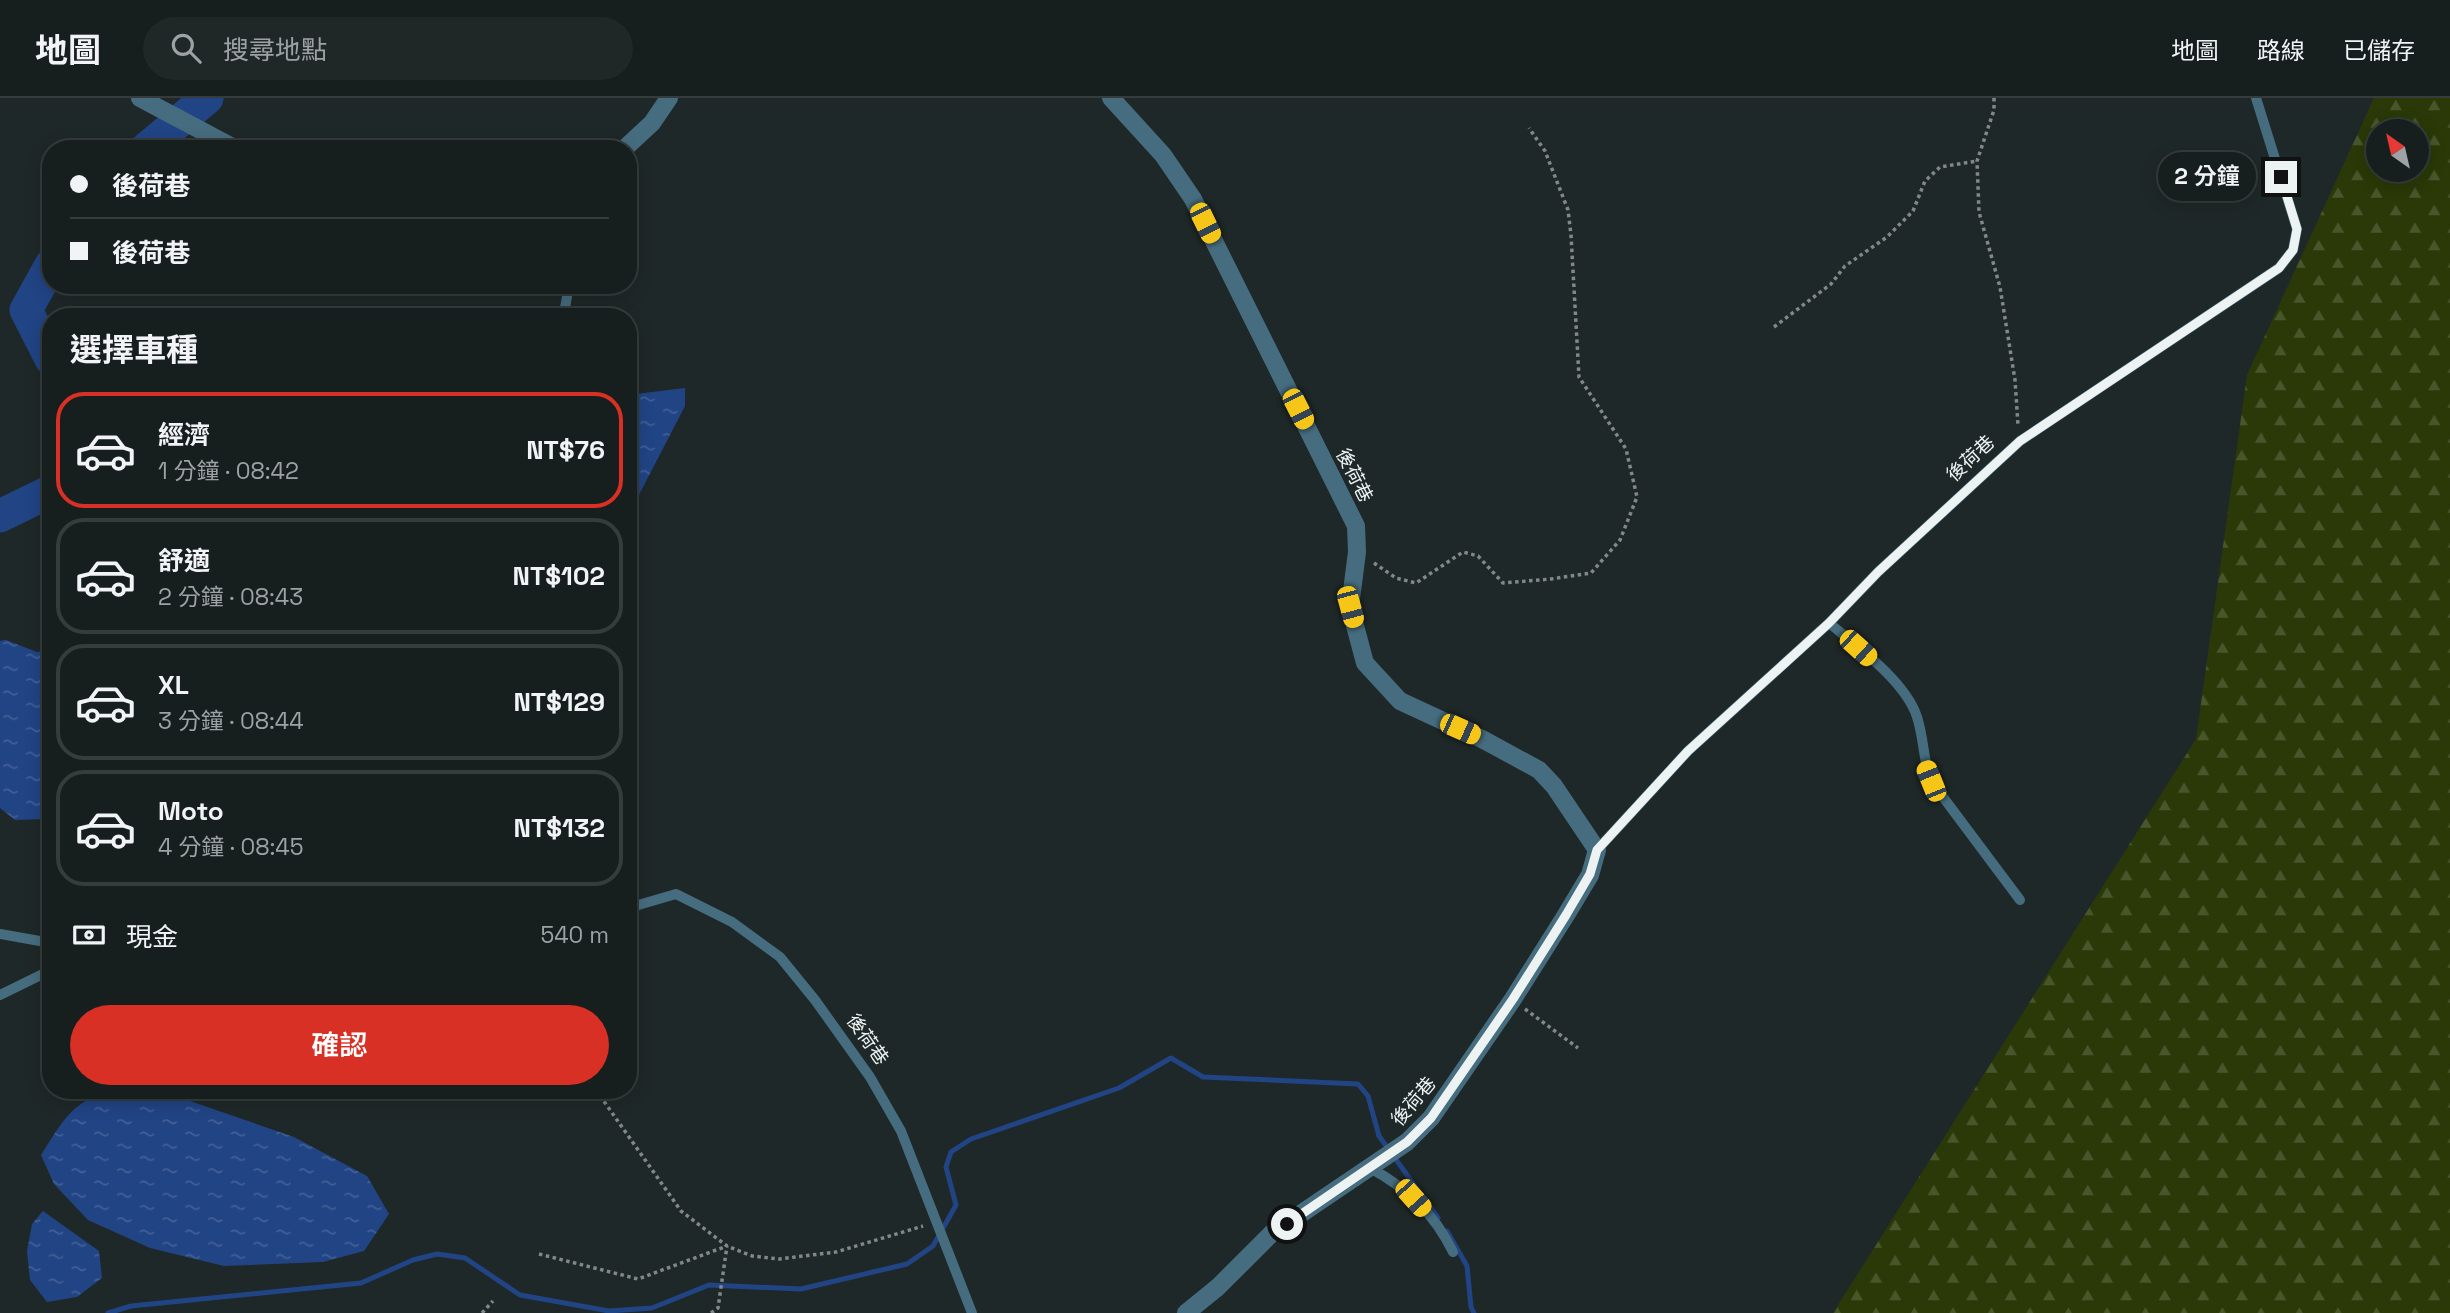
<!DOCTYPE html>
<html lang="zh-TW">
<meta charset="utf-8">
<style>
:root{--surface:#171e1e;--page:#202727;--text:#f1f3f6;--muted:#9ea2a4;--line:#363c3c;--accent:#d93025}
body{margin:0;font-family:"Space Grotesk","Noto Sans TC",sans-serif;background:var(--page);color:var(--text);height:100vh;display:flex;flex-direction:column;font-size:26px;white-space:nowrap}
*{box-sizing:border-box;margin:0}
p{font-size:23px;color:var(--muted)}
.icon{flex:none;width:38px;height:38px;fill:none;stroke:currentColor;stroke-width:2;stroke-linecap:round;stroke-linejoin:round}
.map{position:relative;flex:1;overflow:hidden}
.drawer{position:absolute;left:42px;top:210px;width:595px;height:791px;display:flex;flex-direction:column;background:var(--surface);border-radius:28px;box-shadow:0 4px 18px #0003,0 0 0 2px var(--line)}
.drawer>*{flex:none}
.hud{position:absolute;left:42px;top:42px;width:595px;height:154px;border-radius:28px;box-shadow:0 4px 18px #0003,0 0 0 2px var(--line);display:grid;align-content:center;height:154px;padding:0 28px;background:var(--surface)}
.needle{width:46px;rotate:326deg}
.tools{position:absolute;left:2366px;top:21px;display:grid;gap:14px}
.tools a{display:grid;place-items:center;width:63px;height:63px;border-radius:50%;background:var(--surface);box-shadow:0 4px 18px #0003,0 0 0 2px var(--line);font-size:35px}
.end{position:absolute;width:32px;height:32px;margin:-16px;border:9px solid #edf3f3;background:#111;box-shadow:0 0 0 4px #111}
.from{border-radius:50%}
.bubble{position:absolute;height:49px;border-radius:24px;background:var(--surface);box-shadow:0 4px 18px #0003,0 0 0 2px var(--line);font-size:23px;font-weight:600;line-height:49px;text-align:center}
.car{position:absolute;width:21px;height:42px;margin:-21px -10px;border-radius:9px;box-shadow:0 0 5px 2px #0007;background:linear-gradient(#f5c518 24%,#345 0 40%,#f5c518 0 76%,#345 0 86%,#f5c518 0)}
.hud b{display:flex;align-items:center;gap:24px;height:66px;font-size:26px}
.hud b+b{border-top:2px solid var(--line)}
.hud i{width:18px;height:18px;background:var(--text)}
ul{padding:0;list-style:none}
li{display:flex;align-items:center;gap:21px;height:116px;margin:0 14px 10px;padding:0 14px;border:4px solid var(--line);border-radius:28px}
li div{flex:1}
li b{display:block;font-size:26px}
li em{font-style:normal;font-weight:600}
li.current{border-color:var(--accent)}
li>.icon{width:63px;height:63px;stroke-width:1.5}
h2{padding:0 28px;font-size:32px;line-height:84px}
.pay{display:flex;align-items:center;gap:18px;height:77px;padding:0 28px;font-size:26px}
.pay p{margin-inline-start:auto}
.button{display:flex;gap:14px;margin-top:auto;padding:14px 28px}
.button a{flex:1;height:80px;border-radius:42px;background:var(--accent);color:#fff;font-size:28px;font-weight:600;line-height:80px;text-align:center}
header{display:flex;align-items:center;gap:42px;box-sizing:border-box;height:98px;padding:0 35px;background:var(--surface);border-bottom:2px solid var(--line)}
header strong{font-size:33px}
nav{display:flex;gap:38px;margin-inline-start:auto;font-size:24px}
.search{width:490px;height:63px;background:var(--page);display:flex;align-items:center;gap:18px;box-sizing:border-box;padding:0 24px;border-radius:38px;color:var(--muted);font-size:26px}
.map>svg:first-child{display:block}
.forest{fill:url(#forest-firs);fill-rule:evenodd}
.water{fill:url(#water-ripples)}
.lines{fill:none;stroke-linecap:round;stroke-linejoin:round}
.stream{stroke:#214485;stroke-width:5}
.river{stroke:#214485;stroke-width:33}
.path{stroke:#818888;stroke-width:3.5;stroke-dasharray:3.5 3.5;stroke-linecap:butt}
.service{stroke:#466d7f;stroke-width:10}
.tertiary{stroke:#466d7f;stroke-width:18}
.route{stroke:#edf3f3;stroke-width:9}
.labels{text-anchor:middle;stroke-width:6;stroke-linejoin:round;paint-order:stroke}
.street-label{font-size:19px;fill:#edf3f3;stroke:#1f2828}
</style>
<header>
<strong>地圖</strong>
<div class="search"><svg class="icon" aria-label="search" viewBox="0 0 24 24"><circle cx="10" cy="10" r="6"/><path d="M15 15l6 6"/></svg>搜尋地點</div>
<nav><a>地圖</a><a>路線</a><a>已儲存</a></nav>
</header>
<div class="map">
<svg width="2450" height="1215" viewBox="0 0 2450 1215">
<defs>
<pattern id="forest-firs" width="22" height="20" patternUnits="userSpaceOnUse" patternTransform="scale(1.75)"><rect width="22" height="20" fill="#2a3907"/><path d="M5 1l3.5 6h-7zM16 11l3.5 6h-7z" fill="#49562c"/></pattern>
<pattern id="water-ripples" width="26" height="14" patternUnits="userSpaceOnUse" patternTransform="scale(1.75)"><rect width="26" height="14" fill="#214485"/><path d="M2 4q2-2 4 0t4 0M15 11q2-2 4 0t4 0" fill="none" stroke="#425f97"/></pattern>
</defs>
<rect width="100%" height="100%" fill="#1f2828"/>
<path class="forest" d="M2374,0H2450V1215H1833L2196,641L2247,277ZM2378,33H2417V72H2378Z"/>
<path class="water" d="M685,290V308L628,418V297Z
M6,542L37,554L51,552V716L43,721L15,722L0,710V543Z
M111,992H158L294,1039L367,1078L389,1116L364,1153L323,1164L224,1168L150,1150L88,1122L54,1086L41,1057C63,1023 70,1005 111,992Z
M43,1113L99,1153L102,1180L77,1199L47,1204L30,1182L27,1153L32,1126Z"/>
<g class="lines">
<path class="stream" d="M1447,1133L1467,1168L1471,1209L1474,1215
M108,1215L131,1208L361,1185L413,1162L437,1156L465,1160L520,1197L609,1213L652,1210L709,1187L801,1191L907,1166L933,1148L956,1107L946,1069L951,1054L971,1041L1119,990L1171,960L1203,979L1358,986L1368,998L1379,1038L1438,1120"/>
<path class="river" d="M146,51L207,0
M51,167L26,212L51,261
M0,418L51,393"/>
<path class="path" d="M1994,0V12L1977,63L1979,114L2000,189L2015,282L2018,327
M1774,229L1831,186L1845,168L1887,139L1913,113L1925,83L1940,69L1977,63
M1374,465L1396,480L1416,485L1463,454L1478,458L1503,485L1551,481L1591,475L1620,442L1637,399L1626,351L1579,279L1571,137L1568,112L1545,53L1529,30
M1525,911L1578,950
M596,992L681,1113L727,1148L752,1158L779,1161L836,1154L923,1128
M539,1156L638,1181L727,1148
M482,1215L493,1203
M711,1215L718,1210L727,1148"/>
<path class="service" d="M560,219L565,210L569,187
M1829,525C1857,548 1906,584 1917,619C1924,640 1923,662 1931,683L2020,802
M1597,752L1688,653L1829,525L1878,474L2020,343L2279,170L2293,152L2297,131L2256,0
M628,810L676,796L732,824L780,859L815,902L870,979L901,1033L972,1215
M0,836L51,845
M0,897L51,872
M1370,1070C1407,1090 1434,1115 1453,1154"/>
<path class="tertiary" d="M140,0L236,51
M1111,0L1163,57L1193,101L1356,428L1357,454L1350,509L1365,565L1400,603L1482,641L1539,672L1554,688L1597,752L1590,777L1566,817L1513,901L1431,1020L1407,1044L1271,1136L1218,1189L1186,1215
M624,51L652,25L669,0"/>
</g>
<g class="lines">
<path class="route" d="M1287,1126L1407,1044L1431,1020L1513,901L1566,817L1590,776L1597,752L1688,653L1829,525L1878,474L2020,343L2279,170L2293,152L2297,131L2281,79"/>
</g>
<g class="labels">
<g class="street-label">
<text transform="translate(1970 360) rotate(-43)" y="7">後荷巷</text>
<text transform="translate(1355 377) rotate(63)" y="7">後荷巷</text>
<text transform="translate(868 941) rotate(55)" y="7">後荷巷</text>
<text transform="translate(1413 1003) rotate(-50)" y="7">後荷巷</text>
</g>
</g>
</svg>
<div class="tools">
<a><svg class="needle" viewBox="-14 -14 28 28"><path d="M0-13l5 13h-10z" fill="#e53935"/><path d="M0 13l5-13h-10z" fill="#9ea2a4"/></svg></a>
</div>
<i class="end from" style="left:1287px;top:1126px"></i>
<i class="end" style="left:2281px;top:79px"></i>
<div class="bubble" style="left:2158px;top:54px;width:98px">2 分鐘</div>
<i class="car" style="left:1205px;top:125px;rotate:154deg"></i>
<i class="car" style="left:1298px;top:311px;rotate:153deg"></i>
<i class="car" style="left:1350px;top:509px;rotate:165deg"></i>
<i class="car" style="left:1858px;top:550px;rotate:132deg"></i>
<i class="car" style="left:1460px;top:631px;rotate:114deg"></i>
<i class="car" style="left:1931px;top:683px;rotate:338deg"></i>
<i class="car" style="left:1413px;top:1100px;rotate:138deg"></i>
<div class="hud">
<b><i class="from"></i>後荷巷</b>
<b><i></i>後荷巷</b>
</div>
<section class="drawer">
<h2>選擇車種</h2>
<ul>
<li class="current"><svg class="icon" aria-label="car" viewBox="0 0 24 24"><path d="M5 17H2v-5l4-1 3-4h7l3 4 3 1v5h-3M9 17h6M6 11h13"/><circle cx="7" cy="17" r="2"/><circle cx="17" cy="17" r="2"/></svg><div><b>經濟</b><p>1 分鐘 · 08:42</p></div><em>NT$76</em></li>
<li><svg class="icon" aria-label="car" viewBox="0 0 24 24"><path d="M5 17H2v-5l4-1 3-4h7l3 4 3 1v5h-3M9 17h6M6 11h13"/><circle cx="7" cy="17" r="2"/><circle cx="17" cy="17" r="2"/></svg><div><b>舒適</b><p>2 分鐘 · 08:43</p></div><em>NT$102</em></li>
<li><svg class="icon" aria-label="car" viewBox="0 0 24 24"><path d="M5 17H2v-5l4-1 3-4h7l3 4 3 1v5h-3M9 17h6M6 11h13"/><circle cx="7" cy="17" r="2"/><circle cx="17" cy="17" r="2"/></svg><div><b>XL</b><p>3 分鐘 · 08:44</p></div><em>NT$129</em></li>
<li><svg class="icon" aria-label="car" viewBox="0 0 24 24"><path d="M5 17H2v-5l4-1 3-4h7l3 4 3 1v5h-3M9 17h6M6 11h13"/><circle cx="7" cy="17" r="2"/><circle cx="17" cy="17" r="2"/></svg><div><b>Moto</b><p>4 分鐘 · 08:45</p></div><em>NT$132</em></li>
</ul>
<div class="pay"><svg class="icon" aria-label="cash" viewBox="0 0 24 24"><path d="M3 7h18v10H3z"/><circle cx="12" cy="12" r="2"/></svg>現金<p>540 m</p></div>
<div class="button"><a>確認</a></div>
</section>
</div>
